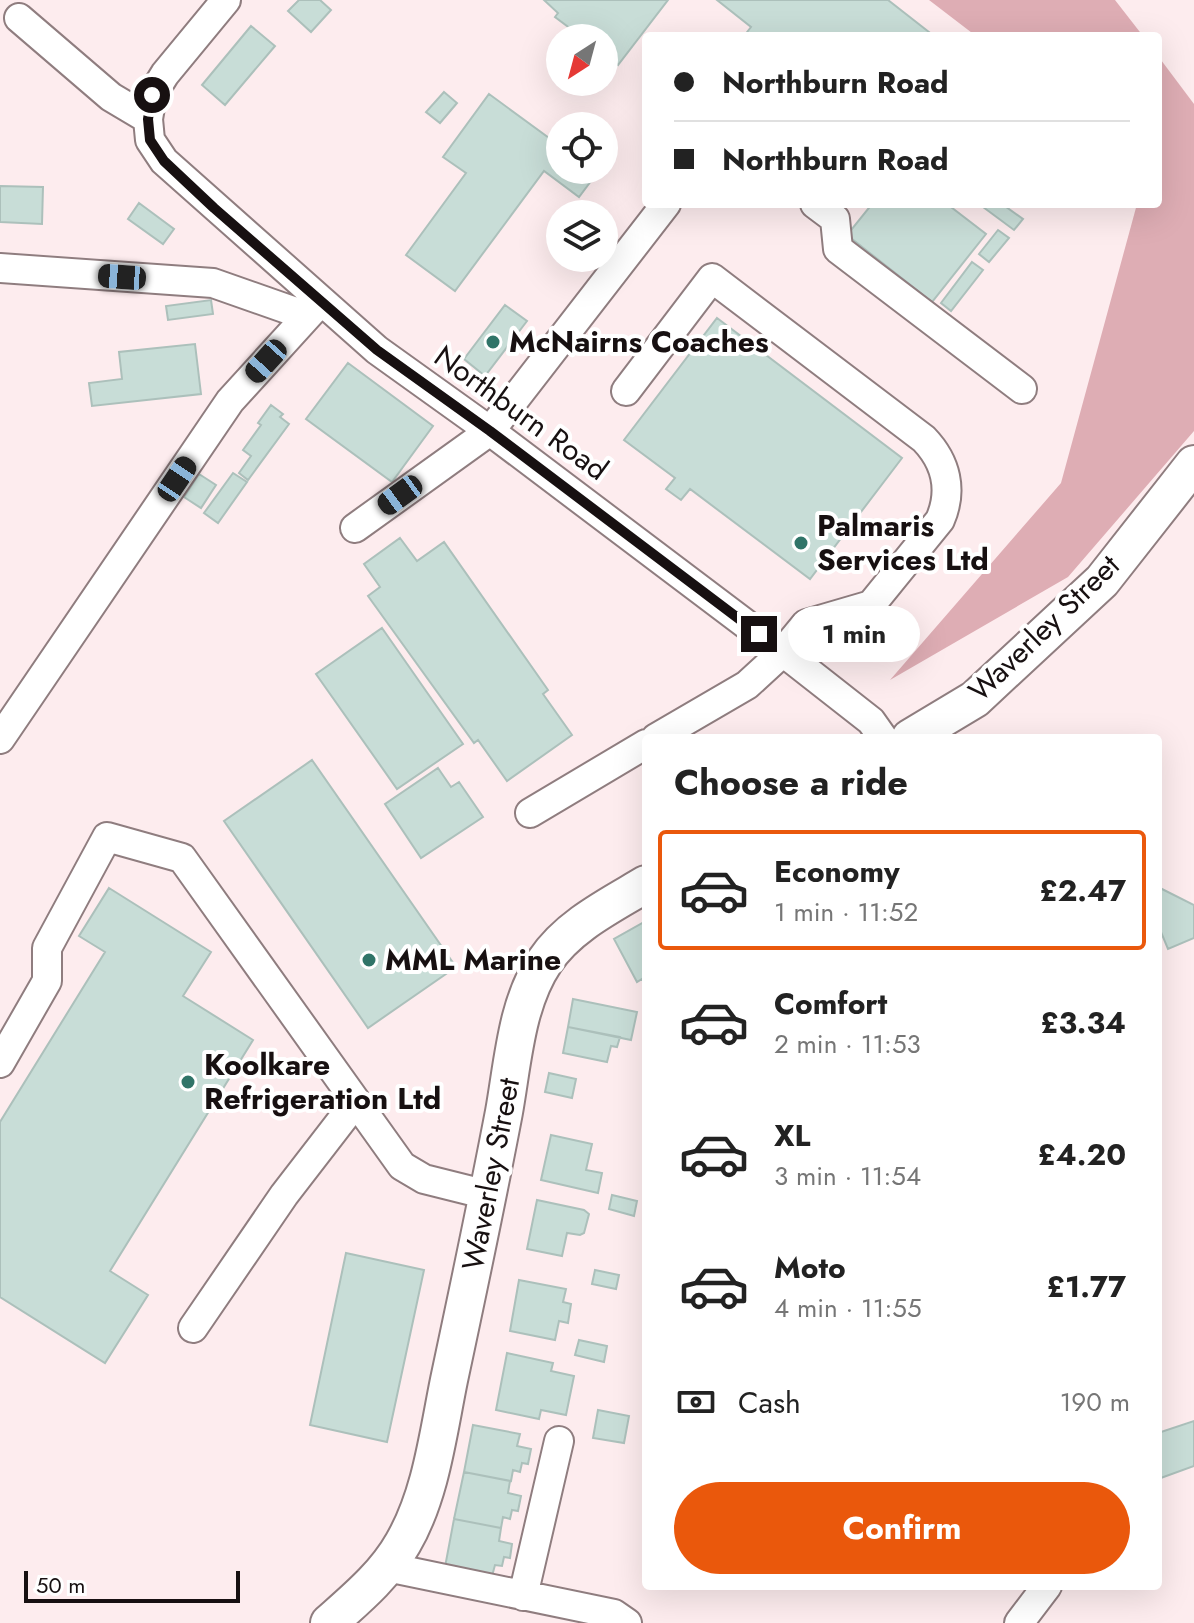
<!DOCTYPE html>
<meta charset="utf-8">
<style>
:root{--surface:#fff;--page:#f6f6f6;--text:#222;--muted:#767676;--line:#e0e0e0;--accent:#ea580c}
body{margin:0;font-family:Jost,sans-serif;background:var(--page);color:var(--text);height:100vh;display:flex;flex-direction:column;font-size:30px;white-space:nowrap}
*{box-sizing:border-box;margin:0}
p{font-size:26px;color:var(--muted)}
.icon{flex:none;width:44px;height:44px;fill:none;stroke:currentColor;stroke-width:2;stroke-linecap:round;stroke-linejoin:round}
.map{position:relative;flex:1;overflow:hidden}
.side{position:absolute;left:642px;top:734px;width:520px;height:856px;display:flex;flex-direction:column;background:var(--surface);border-radius:8px;box-shadow:0 8px 32px #0002}
.side>*{flex:none}
.banner{position:absolute;left:642px;top:32px;width:520px;height:176px;border-radius:8px;box-shadow:0 8px 32px #0002;display:grid;align-content:center;height:176px;padding:0 32px;background:var(--surface)}
.needle{width:52px;rotate:216deg}
.controls{position:absolute;left:546px;top:24px;display:grid;gap:16px}
.controls a{display:grid;place-items:center;width:72px;height:72px;border-radius:50%;background:var(--surface);box-shadow:0 8px 32px #0002;font-size:40px}
.scale{position:absolute;left:24px;bottom:20px;width:216px;box-sizing:border-box;padding-left:8px;border:4px solid #171011;border-top:0;font-size:22px;line-height:28px;white-space:nowrap;color:#171011;-webkit-text-stroke:6px #fff;paint-order:stroke}
.end{position:absolute;width:36px;height:36px;margin:-18px;border:10px solid #171011;background:#fff;box-shadow:0 0 0 4px #fff}
.from{border-radius:50%}
.bubble{position:absolute;height:56px;border-radius:28px;background:var(--surface);box-shadow:0 8px 32px #0002;font-size:26px;font-weight:700;line-height:56px;text-align:center}
.car{position:absolute;width:24px;height:48px;margin:-24px -12px;border-radius:10px;box-shadow:0 0 6px 2px #0007;background:linear-gradient(#222 24%,#8ab4d8 0 40%,#222 0 76%,#8ab4d8 0 86%,#222 0)}
.banner b{display:flex;align-items:center;gap:28px;height:76px;font-size:30px}
.banner b+b{border-top:2px solid var(--line)}
.banner i{width:20px;height:20px;background:var(--text)}
ul{padding:0;list-style:none}
li{display:flex;align-items:center;gap:24px;height:120px;margin:0 16px 12px;padding:0 16px;border:4px solid transparent;border-radius:8px}
li div{flex:1}
li b{display:block;font-size:30px}
li em{font-style:normal;font-weight:700}
li.on{border-color:var(--accent)}
li>.icon{width:72px;height:72px;stroke-width:1.5}
h2{padding:0 32px;font-size:36px;line-height:96px}
.pay{display:flex;align-items:center;gap:20px;height:88px;padding:0 32px;font-size:30px}
.pay p{margin-inline-start:auto}
.cta{display:flex;gap:16px;margin-top:auto;padding:16px 32px}
.cta a{flex:1;height:92px;border-radius:48px;background:var(--accent);color:#fff;font-size:32px;font-weight:700;line-height:92px;text-align:center}
.map>svg:first-child{display:block}
.forest{fill:#deadb4}
.building{fill:#c8ddd7;stroke:#acc0bb;stroke-width:2}
.lines{fill:none;stroke-linecap:round;stroke-linejoin:round}
.minor-casing{stroke:#8f7d7f;stroke-width:32}
.major-casing{stroke:#8f7d7f;stroke-width:40}
.minor{stroke:#fff;stroke-width:28}
.major{stroke:#fff;stroke-width:36}
.route{stroke:#171011;stroke-width:10}
.poi-dot{fill:#307468;stroke:#fff;stroke-width:3}
.labels{text-anchor:middle;stroke-width:8;stroke-linejoin:round;paint-order:stroke}
.poi-label{font-size:30px;font-weight:bold;fill:#171011;stroke:#fff;text-anchor:start}
.street-label{font-size:30px;fill:#171011;stroke:#fff}
</style>
<div class="map">
<svg width="1194" height="1623" viewBox="0 0 1194 1623">
<rect width="100%" height="100%" fill="#fdecee"/>
<path class="forest" d="M929,0H1115L1143,36H976Z
M1158,56L1194,104V431L1068,577L890,680L1061,483L1137,204H1158Z"/>
<path class="building" d="M299,0H320L331,10L311,32L288,11Z
M544,0H668L618,65L604,54V38H583L555,17L558,13Z
M717,0H888L934,36H744L751,27Z
M251,26L275,46L225,105L202,85Z
M444,92L457,103L440,123L426,112Z
M489,94L560,146V170H593L597,173L579,197L544,171L455,291L406,255L466,173L443,157Z
M0,186L43,187L42,224L0,222Z
M139,203L174,229L163,244L128,219Z
M872,204H947L986,234L932,302L847,235Z
M979,204H1002L1023,219L1014,230Z
M998,230L1009,238L989,262L979,254Z
M972,262L983,270L951,311L941,303Z
M211,300L213,314L168,320L166,306Z
M505,305L527,321L485,376L464,359Z
M717,318L902,458L810,579L690,489L681,500L666,489L675,478L624,440Z
M195,344L201,394L92,406L89,383L122,379L119,352Z
M348,363L433,426L392,482L306,419Z
M271,405L283,414L280,417L289,424L248,480L239,473L251,456L243,450L261,425L258,423Z
M233,473L247,482L218,523L204,513Z
M199,474L216,485L201,508L184,497Z
M400,538L417,561L444,542L548,690L543,694L572,735L507,781L478,740L474,743L368,596L380,587L364,564Z
M382,628L463,744L397,789L316,674Z
M312,760L456,967L368,1028L224,821Z
M438,768L451,787L459,782L483,817L421,858L385,804Z
M1158,887L1194,905V938L1168,949L1158,925Z
M109,888L211,952L183,996L253,1040L110,1271L148,1295L105,1363L0,1297V1122L105,952L79,936Z
M646,921V986L642,979L637,982L614,939Z
M573,999L637,1012L631,1040L568,1027Z
M568,1027L620,1037L617,1047L611,1046L607,1062L563,1053Z
M549,1073L576,1079L572,1098L545,1092Z
M551,1135L592,1144L586,1170L602,1173L598,1193L541,1180Z
M612,1195L637,1201L634,1216L609,1209Z
M537,1200L584,1210L589,1214L584,1233L580,1235L567,1233L562,1256L527,1249Z
M346,1253L424,1270L387,1442L310,1425Z
M595,1270L619,1275L616,1289L592,1284Z
M519,1280L566,1289L563,1302L571,1304L568,1323L559,1321L555,1340L510,1331Z
M579,1340L607,1346L604,1362L575,1355Z
M507,1353L553,1363L551,1371L574,1376L566,1415L541,1410L539,1419L496,1410Z
M598,1410L629,1416L624,1443L593,1438Z
M1194,1421V1466L1158,1479V1433Z
M473,1425L520,1434L517,1446L531,1449L528,1464L522,1463L520,1472L513,1470L511,1481L464,1472Z
M464,1472L510,1481L508,1493L521,1496L518,1511L512,1510L510,1519L503,1517L501,1528L454,1519Z
M454,1519L501,1528L499,1541L512,1544L510,1558L504,1557L502,1566L495,1565L492,1576L445,1567Z"/>
<g class="lines">
<g class="minor-casing">
<path id="minor" d="M19,18L111,97L148,119L150,140L164,161L377,350L490,431L783,652L871,721L883,738
M148,119L152,95L165,74L226,0
M815,204L835,219L838,249L1022,389
M0,268L213,283L307,316
M626,391L712,278L924,439C946,462 953,490 940,520L871,605L806,624L783,652L747,685L656,738
M355,528L490,431L666,204
M0,739L230,401L321,301
M530,813L646,744
M0,1063L47,981V948L107,837L182,858L402,1166L424,1179L488,1195
M193,1328L284,1195L355,1103
M387,1567L614,1614L627,1623
M523,1596L559,1441
M1019,1623L1047,1586"/>
</g>
<g class="major-casing">
<path id="major" d="M910,738L975,699L1102,581L1194,464
M329,1623C356,1599 385,1575 403,1543C431,1495 438,1434 449,1380C468,1291 487,1201 504,1112C513,1062 516,1004 545,961C568,926 611,905 646,884"/>
</g>
<use href="#minor" class="minor"/>
<use href="#major" class="major"/>
</g>
<g class="lines">
<path class="route" d="M152,95L148,119L150,140L164,161L214,208L377,350L490,431L759,634"/>
</g>
<g class="poi-dot">
<circle cx="493" cy="342" r="8"/>
<circle cx="801" cy="543" r="8"/>
<circle cx="369" cy="960" r="8"/>
<circle cx="188" cy="1082" r="8"/>
</g>
<g class="labels">
<g class="poi-label">
<text x="509" y="352">McNairns Coaches</text>
<text x="817" y="536">Palmaris<tspan x="817" dy="34">Services Ltd</tspan></text>
<text x="385" y="970">MML Marine</text>
<text x="204" y="1075">Koolkare<tspan x="204" dy="34">Refrigeration Ltd</tspan></text>
</g>
<g class="street-label">
<text transform="translate(521 413) rotate(36)" y="10">Northburn Road</text>
<text transform="translate(1044 628) rotate(-44)" y="10">Waverley Street</text>
<text transform="translate(491 1174) rotate(-79)" y="10">Waverley Street</text>
</g>
</g>
</svg>
<div class="controls">
<a><svg class="needle" viewBox="-14 -14 28 28"><path d="M0-13l5 13h-10z" fill="#e53935"/><path d="M0 13l5-13h-10z" fill="#767676"/></svg></a>
<a><svg class="icon" aria-label="locate" viewBox="0 0 24 24"><circle cx="12" cy="12" r="6"/><path d="M12 2v4M12 18v4M2 12h4M18 12h4"/></svg></a>
<a><svg class="icon" aria-label="layers" viewBox="0 0 24 24"><path d="M12 4l9 5-9 5-9-5zM3 14l9 5 9-5"/></svg></a>
</div>
<div class="scale">50 m</div>
<i class="end from" style="left:152px;top:95px"></i>
<i class="end" style="left:759px;top:634px"></i>
<div class="bubble" style="left:788px;top:606px;width:132px">1 min</div>
<i class="car" style="left:122px;top:277px;rotate:274deg"></i>
<i class="car" style="left:266px;top:361px;rotate:222deg"></i>
<i class="car" style="left:177px;top:479px;rotate:34deg"></i>
<i class="car" style="left:400px;top:495px;rotate:234deg"></i>
<div class="banner">
<b><i class="from"></i>Northburn Road</b>
<b><i></i>Northburn Road</b>
</div>
<section class="side">
<h2>Choose a ride</h2>
<ul>
<li class="on"><svg class="icon" aria-label="car" viewBox="0 0 24 24"><path d="M5 17H2v-5l4-1 3-4h7l3 4 3 1v5h-3M9 17h6M6 11h13"/><circle cx="7" cy="17" r="2"/><circle cx="17" cy="17" r="2"/></svg><div><b>Economy</b><p>1 min · 11:52</p></div><em>£2.47</em></li>
<li><svg class="icon" aria-label="car" viewBox="0 0 24 24"><path d="M5 17H2v-5l4-1 3-4h7l3 4 3 1v5h-3M9 17h6M6 11h13"/><circle cx="7" cy="17" r="2"/><circle cx="17" cy="17" r="2"/></svg><div><b>Comfort</b><p>2 min · 11:53</p></div><em>£3.34</em></li>
<li><svg class="icon" aria-label="car" viewBox="0 0 24 24"><path d="M5 17H2v-5l4-1 3-4h7l3 4 3 1v5h-3M9 17h6M6 11h13"/><circle cx="7" cy="17" r="2"/><circle cx="17" cy="17" r="2"/></svg><div><b>XL</b><p>3 min · 11:54</p></div><em>£4.20</em></li>
<li><svg class="icon" aria-label="car" viewBox="0 0 24 24"><path d="M5 17H2v-5l4-1 3-4h7l3 4 3 1v5h-3M9 17h6M6 11h13"/><circle cx="7" cy="17" r="2"/><circle cx="17" cy="17" r="2"/></svg><div><b>Moto</b><p>4 min · 11:55</p></div><em>£1.77</em></li>
</ul>
<div class="pay"><svg class="icon" aria-label="cash" viewBox="0 0 24 24"><path d="M3 7h18v10H3z"/><circle cx="12" cy="12" r="2"/></svg>Cash<p>190 m</p></div>
<div class="cta"><a>Confirm</a></div>
</section>
</div>
